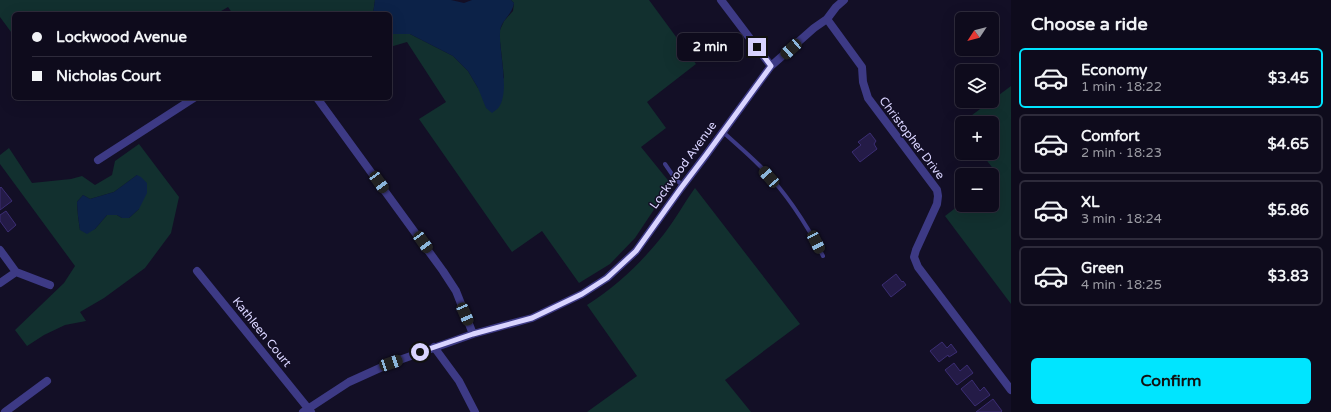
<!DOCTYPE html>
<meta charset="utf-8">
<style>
:root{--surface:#0e0b1c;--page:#171425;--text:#f1f3f6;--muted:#9b9ba3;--line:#2e2b3b;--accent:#00e5ff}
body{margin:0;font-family:"Varela Round",sans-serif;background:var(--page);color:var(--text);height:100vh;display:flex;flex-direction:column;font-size:15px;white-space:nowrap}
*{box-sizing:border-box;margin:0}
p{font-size:13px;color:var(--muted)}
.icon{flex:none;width:22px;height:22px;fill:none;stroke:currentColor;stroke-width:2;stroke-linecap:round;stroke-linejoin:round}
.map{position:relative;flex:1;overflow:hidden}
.drawer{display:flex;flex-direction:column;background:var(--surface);width:320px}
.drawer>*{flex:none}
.guide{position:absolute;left:12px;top:12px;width:380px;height:88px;border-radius:6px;box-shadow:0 4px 16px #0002,0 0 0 1px var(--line);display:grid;align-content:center;height:88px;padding:0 20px;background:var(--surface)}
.needle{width:26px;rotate:234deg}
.controls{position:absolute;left:955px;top:12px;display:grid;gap:8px}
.controls a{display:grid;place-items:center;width:44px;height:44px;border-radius:6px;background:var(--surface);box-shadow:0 4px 16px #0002,0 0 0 1px var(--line);font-size:20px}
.end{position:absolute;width:18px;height:18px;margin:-9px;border:5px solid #d9d4ff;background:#111;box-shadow:0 0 0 2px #111}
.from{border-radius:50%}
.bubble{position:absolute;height:28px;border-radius:6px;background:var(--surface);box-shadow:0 4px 16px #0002,0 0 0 1px var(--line);font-size:13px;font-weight:700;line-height:28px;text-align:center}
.car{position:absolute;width:12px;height:24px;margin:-12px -6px;border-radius:5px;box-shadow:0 0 3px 1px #0007;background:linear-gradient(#222 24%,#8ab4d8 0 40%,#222 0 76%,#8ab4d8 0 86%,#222 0)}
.guide b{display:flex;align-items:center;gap:14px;height:38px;font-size:15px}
.guide b+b{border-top:1px solid var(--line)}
.guide i{width:10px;height:10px;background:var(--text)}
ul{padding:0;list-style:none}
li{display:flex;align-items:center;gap:12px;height:60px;margin:0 8px 6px;padding:0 12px;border:2px solid var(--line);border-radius:6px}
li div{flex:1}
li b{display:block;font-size:15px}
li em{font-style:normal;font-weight:700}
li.on{border-color:var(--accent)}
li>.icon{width:36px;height:36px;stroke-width:1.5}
h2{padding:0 20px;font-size:18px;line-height:48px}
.action{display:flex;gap:8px;margin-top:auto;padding:8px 20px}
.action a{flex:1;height:46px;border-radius:6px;background:var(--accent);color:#111;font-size:16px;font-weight:700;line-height:46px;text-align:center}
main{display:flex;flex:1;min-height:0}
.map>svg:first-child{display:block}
.green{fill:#12302f;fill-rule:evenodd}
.water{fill:#0c2248}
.building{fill:#241b47;stroke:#3b2d73}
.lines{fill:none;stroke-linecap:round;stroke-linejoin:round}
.service{stroke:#3d3a85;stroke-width:4}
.minor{stroke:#3d3a85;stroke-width:8}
.route{stroke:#d9d4ff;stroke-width:5}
.labels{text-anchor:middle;stroke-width:3;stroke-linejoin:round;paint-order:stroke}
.street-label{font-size:12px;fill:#d9d4ff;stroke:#130f26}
</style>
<main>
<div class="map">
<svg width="1011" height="412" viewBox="0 0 1011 412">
<rect width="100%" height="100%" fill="#130f26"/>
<path class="green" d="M0,0H375L373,14H233L228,7L216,14H14V36L0,17Z
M511,0H649L696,64L647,102L666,128L641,147L671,184L635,238L610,264L579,283L542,231L512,252L419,119L446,102L407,42L390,47V34H410L453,56L468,71L478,88L504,78L499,32L504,21L513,11L514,3Z
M1011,86V304L945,216L962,203V205H992V180L998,175L981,153H992V123H962V127L960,124Z
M139,144L179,197L171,233L145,268L104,298L80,312L86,321L65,325L44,335L27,346L15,330L64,283L75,266L0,164V155L9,148L32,183L71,179L82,176L95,185L112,175L115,161ZM137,175L139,209L129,218H122L117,215H107L95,229L80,230L78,216L77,202L83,195L90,199L114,192Z
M695,188L800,324L725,380L751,412H587L637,376L587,305C617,286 642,262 664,234C675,220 684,203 695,188Z"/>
<path class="water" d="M375,0H451L464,3L472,0H511L514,3C512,16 500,20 500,33C499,52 510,91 499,107C498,109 494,111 492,113L486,108L478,88L468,71L453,56L410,34H390V14H373Z
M137,175L141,177L147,183V193L139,209L129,218H122L117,215H107L95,229L87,234L80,230L78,216L77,202L83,195L90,199L114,192Z"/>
<path class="building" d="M870,133L876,141L874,144L877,149L860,162L852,152L861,145L858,142Z
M1,187L12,201L0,210V188Z
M6,211L16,225L8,232L0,221V215Z
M896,274L902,282L903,281L906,285L891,297L882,285Z
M942,342L947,348L951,344L957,352L949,357L948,355L939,362L930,351Z
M954,363L960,371L967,365L973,373L957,385L945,370Z
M972,380L980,391L984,387L990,395L975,406L961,389Z
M993,399L1002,411L1001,412H976Z"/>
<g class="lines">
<path class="service" d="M723,132C735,143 748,154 759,165C786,192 806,223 823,256
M665,164L676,180L683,185"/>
<path class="minor" d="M721,0L771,66
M827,19L862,67L863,82L868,98L937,190L938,196L937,204L916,250L914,257L918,267L1011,390
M317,98L443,271L456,291L473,334
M98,160L194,98
M0,250L16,272L50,285
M197,271L311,412
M0,283L16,272
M434,347L459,381L475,412
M5,412L47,381
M303,412L349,382L391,363L473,334L532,318L582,294L607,278L636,251L681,188L706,155L771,66L814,28L827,19L836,7L844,0"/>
</g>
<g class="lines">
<path class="route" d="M420,352L473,334L532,318L582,294L607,278L636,251L681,188L706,155L771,66L757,47"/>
</g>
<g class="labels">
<g class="street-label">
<text transform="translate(912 138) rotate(53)" y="4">Christopher Drive</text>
<text transform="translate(683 165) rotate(-54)" y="4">Lockwood Avenue</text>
<text transform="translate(262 332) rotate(51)" y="4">Kathleen Court</text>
</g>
</g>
</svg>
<div class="controls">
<a><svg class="needle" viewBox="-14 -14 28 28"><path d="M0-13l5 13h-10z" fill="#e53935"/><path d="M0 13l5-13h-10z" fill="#9b9ba3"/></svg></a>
<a><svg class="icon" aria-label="layers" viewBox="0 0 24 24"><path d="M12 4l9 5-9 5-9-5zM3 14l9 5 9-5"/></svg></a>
<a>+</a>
<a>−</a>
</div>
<i class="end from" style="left:420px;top:352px"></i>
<i class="end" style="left:757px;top:47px"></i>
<div class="bubble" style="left:677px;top:33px;width:66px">2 min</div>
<i class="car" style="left:791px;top:49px;rotate:228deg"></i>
<i class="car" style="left:769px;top:177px;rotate:319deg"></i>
<i class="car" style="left:379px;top:182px;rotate:144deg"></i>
<i class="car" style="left:423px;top:242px;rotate:144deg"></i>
<i class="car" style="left:816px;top:242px;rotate:153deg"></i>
<i class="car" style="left:465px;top:314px;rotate:157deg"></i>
<i class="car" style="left:391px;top:363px;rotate:71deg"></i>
<div class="guide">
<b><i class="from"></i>Lockwood Avenue</b>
<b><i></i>Nicholas Court</b>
</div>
</div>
<section class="drawer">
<h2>Choose a ride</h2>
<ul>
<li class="on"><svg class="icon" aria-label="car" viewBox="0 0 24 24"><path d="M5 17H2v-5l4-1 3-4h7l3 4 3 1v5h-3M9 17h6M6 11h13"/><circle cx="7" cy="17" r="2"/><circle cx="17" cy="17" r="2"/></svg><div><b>Economy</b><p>1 min · 18:22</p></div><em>$3.45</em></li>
<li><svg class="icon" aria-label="car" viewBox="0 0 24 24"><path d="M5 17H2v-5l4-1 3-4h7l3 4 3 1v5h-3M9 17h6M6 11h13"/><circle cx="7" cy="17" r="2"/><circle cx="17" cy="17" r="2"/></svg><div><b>Comfort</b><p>2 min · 18:23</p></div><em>$4.65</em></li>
<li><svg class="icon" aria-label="car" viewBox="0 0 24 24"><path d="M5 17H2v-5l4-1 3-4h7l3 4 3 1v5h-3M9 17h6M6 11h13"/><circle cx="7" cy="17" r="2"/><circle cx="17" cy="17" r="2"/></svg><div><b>XL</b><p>3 min · 18:24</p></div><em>$5.86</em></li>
<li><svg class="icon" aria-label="car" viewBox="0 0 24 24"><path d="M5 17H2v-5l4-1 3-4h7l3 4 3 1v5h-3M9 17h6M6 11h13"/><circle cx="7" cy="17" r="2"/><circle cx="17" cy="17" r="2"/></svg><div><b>Green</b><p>4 min · 18:25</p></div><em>$3.83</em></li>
</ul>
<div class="action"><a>Confirm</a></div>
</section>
</main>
